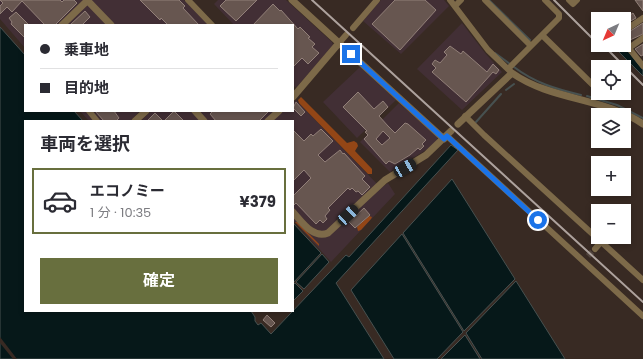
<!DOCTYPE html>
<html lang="ja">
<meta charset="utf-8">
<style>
:root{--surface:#fff;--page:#f7f7f7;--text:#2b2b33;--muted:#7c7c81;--line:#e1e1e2;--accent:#686f3e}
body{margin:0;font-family:Poppins,"Noto Sans JP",sans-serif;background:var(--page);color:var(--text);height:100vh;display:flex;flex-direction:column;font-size:15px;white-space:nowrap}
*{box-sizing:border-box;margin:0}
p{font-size:13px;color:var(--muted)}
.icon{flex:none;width:22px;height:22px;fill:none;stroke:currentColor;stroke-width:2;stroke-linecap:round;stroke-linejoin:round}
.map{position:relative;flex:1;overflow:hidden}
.sheet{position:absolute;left:24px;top:120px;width:270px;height:192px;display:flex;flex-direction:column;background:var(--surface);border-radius:0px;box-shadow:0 2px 6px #0003}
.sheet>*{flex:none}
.top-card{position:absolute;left:24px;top:24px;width:270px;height:88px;border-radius:0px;box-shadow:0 2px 6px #0003;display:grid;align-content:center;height:88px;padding:0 16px;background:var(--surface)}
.needle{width:26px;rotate:224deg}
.fabs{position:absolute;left:591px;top:12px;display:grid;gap:8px}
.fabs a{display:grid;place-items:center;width:40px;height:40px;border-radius:0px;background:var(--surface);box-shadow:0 2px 6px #0003;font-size:20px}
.end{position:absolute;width:18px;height:18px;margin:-9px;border:5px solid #1a73e8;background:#fff;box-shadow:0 0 0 2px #fff}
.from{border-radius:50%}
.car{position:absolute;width:12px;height:24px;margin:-12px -6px;border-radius:5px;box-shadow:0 0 3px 1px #0007;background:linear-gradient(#222 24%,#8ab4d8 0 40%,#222 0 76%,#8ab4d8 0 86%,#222 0)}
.top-card b{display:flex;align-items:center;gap:14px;height:38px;font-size:15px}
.top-card b+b{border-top:1px solid var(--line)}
.top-card i{width:10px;height:10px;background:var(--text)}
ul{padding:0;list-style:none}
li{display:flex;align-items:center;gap:12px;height:66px;margin:0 8px 6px;padding:0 8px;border:2px solid transparent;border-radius:0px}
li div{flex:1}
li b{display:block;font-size:15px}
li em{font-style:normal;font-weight:700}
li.current{border-color:var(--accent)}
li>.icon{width:36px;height:36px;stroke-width:1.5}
h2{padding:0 16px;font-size:18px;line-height:48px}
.primary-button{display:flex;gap:8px;margin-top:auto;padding:8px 16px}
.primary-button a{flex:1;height:46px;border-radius:0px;background:var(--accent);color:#fff;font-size:16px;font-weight:700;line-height:46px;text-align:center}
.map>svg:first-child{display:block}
.industrial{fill:#422f35}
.forest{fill:#934616}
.water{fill:#061819;stroke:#475150}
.pier{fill:#382a23}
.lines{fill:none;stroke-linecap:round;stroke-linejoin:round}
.stream{stroke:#475150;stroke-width:2}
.building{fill:#675650;stroke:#928079;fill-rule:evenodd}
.minor-tunnel{stroke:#51443d;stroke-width:6;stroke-dasharray:6 3;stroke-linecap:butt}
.minor{stroke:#7d6a49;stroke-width:6}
.tertiary{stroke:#7d6a49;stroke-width:7}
.rail{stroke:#ada29d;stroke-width:2}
.route{stroke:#1a73e8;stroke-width:5}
</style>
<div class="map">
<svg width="643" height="359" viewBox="0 0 643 359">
<rect width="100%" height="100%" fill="#382a23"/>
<path class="industrial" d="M0,0H184L209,25H25V48L0,19Z
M218,0H286L332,42L333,45L296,88L293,85V25H234L214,4Z
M381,0H444L449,6L401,54L363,21Z
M462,23L485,53L502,72L462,110L417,69Z
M360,67L396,100L357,138L323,102Z
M296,100L381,188L388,183L395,194L331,262L293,220V121H141L151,111H293V103Z
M399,103L437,137V140L429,148L390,172L360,142Z
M80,111H140L130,121H89Z"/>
<path class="forest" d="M301,97L347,143L354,141L357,143L358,146L355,151L372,169V174H368L299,103L298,100Z
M369,216L372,217L371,219L361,230L358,231L357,227Z
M295,222H297L319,244V246Z"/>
<path class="water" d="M0,27L25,55V111H74L83,121H25V311H251L255,317V321L258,325L261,323L271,334L346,255L349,257L451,145L458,150L336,283L384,359H0Z
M616,45H623L643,70V76L614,47Z
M452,179L515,279L464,331L403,233Z
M293,223L321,253L293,283Z
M402,234L463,332L437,359H394L351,290Z
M322,254L329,262L304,289L296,282Z
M516,281L565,359H482L466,333Z
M295,283L303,291L293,301V285Z
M465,335L480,359H441Z"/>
<path class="pier" d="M0,337L17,359H13L0,343Z"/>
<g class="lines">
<path class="stream" d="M489,0L530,40
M495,53L510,64
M514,67C535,83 556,89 581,95
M506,90L514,84
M587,96L617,105L643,118
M476,122L501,94"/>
</g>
<path class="building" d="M0,0H60L62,2L64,0H74L77,3L55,25H45L22,1L12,12L7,7L0,14V6L3,3Z
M140,0H179L185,6L183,8L199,25H168L161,18L160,20Z
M226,0H257L236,21L220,6Z
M395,0H425L436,10L400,50L372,24Z
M635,0H643V11Z
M273,4L280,11L281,10L298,29L300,27L310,37L308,38L315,44L312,47L319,53L308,64L302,58L293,67V25H253Z
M85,11L90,17L82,25H70Z
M16,12L29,25H25V38L11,24L12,22L9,18Z
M633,13L636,18L627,23L624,19Z
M643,23V34L630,40L625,38L624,35Z
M643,44V55L641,56L635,49Z
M450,46L461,54L463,51L487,72L493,64L499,70L496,74L493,72L466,102L432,72L436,68L432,64L435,60L440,63L447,55L444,52Z
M358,92L374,109L383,101L388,107L379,116L388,126L395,133L405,123L408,124L426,140L422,144L424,146L420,150L418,148L410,155L395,164L389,161L386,164L364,139L368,135L365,132L367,131L343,107ZM383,131L390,138L382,145L376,139Z
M296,102L305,112L301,116L293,108Z
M95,111H114L119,118L116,121H104Z
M174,111L184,121H164Z
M213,111H269L259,121H216L210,114Z
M155,113L163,121H147Z
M321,129L333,141L318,155L325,162L340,150L343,154L344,153L365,176L362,179L370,187L362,195L358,191L356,192L352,188L350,190L348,188L328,208L330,210L325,216L327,219L323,223L320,220L316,224L296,203L293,206V196L311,178L304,170L293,181V130L304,141L311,134L313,136Z
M364,208L370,215L355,228L349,222Z
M267,315L275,323L271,327L263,320Z"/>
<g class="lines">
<path class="minor-tunnel" d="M588,256L595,249"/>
<path class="minor" d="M188,0L212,25
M450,0L488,50L511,72
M485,0L531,46
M569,0L573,4L577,0
M455,6L461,0
M353,28L377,0
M624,31L643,18
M542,35L594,86
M624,42L643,66
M339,43L346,35
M629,48L643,38
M508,69L559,18V14L545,0
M89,111L97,121
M465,116L484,135L643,280
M447,136L643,316
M595,249L601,242"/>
<path class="tertiary" d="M87,0L111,25
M292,0L444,139
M62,25L88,0
M293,97L339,43
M195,111L204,121
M135,121L146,111
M268,121L279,111
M458,124L512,73C552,101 603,97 643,124
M293,212C302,222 313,239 328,233L385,180L426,155L451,131"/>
<path class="rail" d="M312,0L643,302
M554,0L598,44
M603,45L643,85"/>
</g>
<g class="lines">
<path class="route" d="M351,54L444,139L447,136L538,220"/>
</g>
</svg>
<div class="fabs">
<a><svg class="needle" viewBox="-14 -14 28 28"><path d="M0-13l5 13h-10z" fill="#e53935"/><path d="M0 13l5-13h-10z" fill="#7c7c81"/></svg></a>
<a><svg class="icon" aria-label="locate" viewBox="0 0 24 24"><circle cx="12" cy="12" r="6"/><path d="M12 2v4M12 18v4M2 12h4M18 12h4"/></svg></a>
<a><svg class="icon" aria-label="layers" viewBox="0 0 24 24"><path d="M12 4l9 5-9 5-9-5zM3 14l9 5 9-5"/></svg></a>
<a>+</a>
<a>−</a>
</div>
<i class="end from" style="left:538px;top:220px"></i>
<i class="end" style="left:351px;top:54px"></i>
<i class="car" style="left:405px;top:168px;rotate:60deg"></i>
<i class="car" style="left:348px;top:215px;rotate:47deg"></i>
<div class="top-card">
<b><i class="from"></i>乗車地</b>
<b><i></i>目的地</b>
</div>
<section class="sheet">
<h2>車両を選択</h2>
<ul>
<li class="current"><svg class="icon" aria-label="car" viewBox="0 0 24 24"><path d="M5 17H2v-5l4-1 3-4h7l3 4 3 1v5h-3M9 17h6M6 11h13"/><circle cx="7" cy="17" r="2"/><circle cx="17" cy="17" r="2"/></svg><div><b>エコノミー</b><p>1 分 · 10:35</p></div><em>¥379</em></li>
</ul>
<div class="primary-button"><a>確定</a></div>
</section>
</div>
